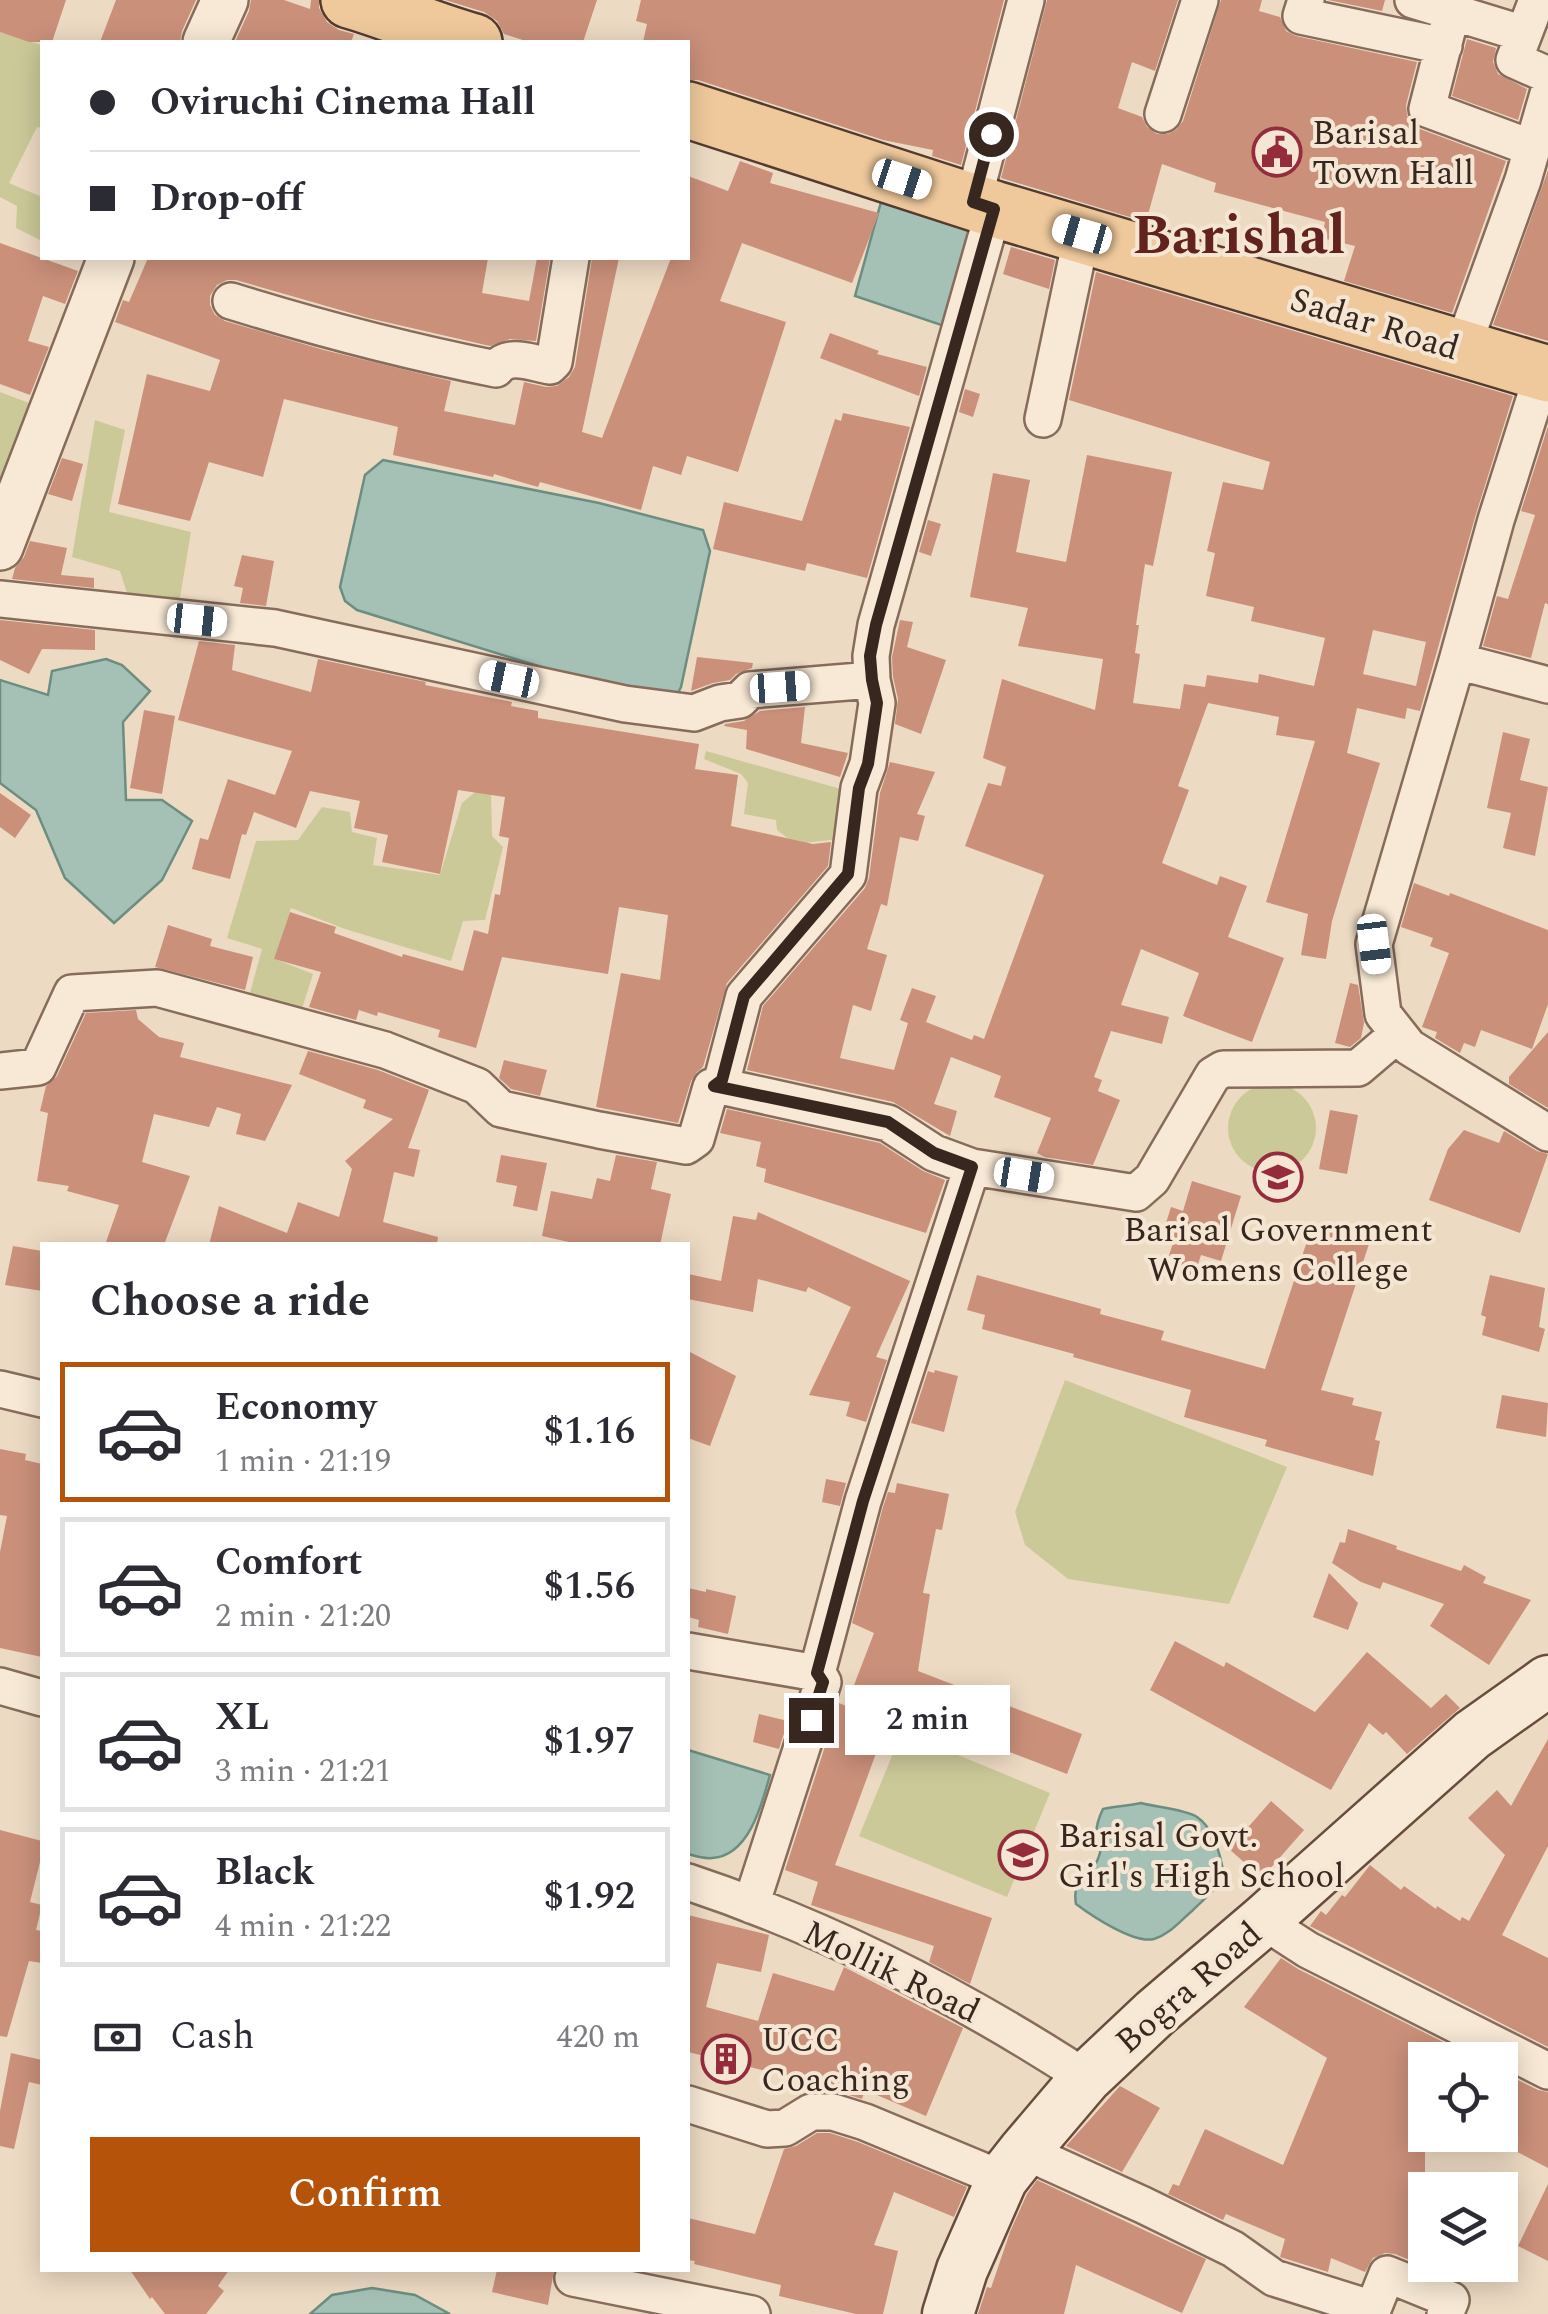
<!DOCTYPE html>
<meta charset="utf-8">
<style>
:root{--surface:#fff;--page:#f7f7f7;--text:#2b2b33;--muted:#7c7c81;--line:#e1e1e2;--accent:#b45309}
body{margin:0;font-family:Spectral,serif;background:var(--page);color:var(--text);height:100vh;display:flex;flex-direction:column;font-size:38px;white-space:nowrap}
*{box-sizing:border-box;margin:0}
p{font-size:32px;color:var(--muted)}
.icon{flex:none;width:55px;height:55px;fill:none;stroke:currentColor;stroke-width:2;stroke-linecap:round;stroke-linejoin:round}
.map{position:relative;flex:1;overflow:hidden}
.drawer{position:absolute;left:40px;top:1242px;width:650px;height:1030px;display:flex;flex-direction:column;background:var(--surface);border-radius:0px;box-shadow:0 5px 25px #0003}
.drawer>*{flex:none}
.banner{position:absolute;left:40px;top:40px;width:650px;height:220px;border-radius:0px;box-shadow:0 5px 25px #0003;display:grid;align-content:center;height:220px;padding:0 50px;background:var(--surface)}
.tools{position:absolute;left:1408px;top:2042px;display:grid;gap:20px}
.tools a{display:grid;place-items:center;width:110px;height:110px;border-radius:0px;background:var(--surface);box-shadow:0 5px 25px #0003;font-size:50px}
.end{position:absolute;width:45px;height:45px;margin:-22px;border:12px solid #37271e;background:#fff;box-shadow:0 0 0 5px #fff}
.from{border-radius:50%}
.bubble{position:absolute;height:70px;border-radius:0px;background:var(--surface);box-shadow:0 5px 25px #0003;font-size:32px;font-weight:600;line-height:70px;text-align:center}
.car{position:absolute;width:30px;height:60px;margin:-30px -15px;border-radius:12px;box-shadow:0 0 8px 2px #0007;background:linear-gradient(#fff 24%,#345 0 40%,#fff 0 76%,#345 0 86%,#fff 0)}
.banner b{display:flex;align-items:center;gap:35px;height:95px;font-size:38px}
.banner b+b{border-top:2px solid var(--line)}
.banner i{width:25px;height:25px;background:var(--text)}
ul{padding:0;list-style:none}
li{display:flex;align-items:center;gap:30px;height:140px;margin:0 20px 15px;padding:0 30px;border:5px solid var(--line);border-radius:0px}
li div{flex:1}
li b{display:block;font-size:38px}
li em{font-style:normal;font-weight:600}
li.current{border-color:var(--accent)}
li>.icon{width:90px;height:90px;stroke-width:1.5}
h2{padding:0 50px;font-size:45px;line-height:120px}
.pay{display:flex;align-items:center;gap:25px;height:110px;padding:0 50px;font-size:38px}
.pay p{margin-inline-start:auto}
.primary-button{display:flex;gap:20px;margin-top:auto;padding:20px 50px}
.primary-button a{flex:1;height:115px;border-radius:0px;background:var(--accent);color:#fff;font-size:40px;font-weight:600;line-height:115px;text-align:center}
.map>svg:first-child{display:block}
.green{fill:#cbc998}
.water{fill:#a5c0b4;stroke:#6c8e81;stroke-width:2.5}
.building{fill:#ca907a;fill-rule:evenodd}
.lines{fill:none;stroke-linecap:round;stroke-linejoin:round}
.minor-casing{stroke:#876c5b;stroke-width:40}
.tertiary-casing{stroke:#876c5b;stroke-width:50}
.secondary-casing{stroke:#684d3e;stroke-width:55}
.primary-casing{stroke:#543b2f;stroke-width:60}
.minor{stroke:#f8e9d6;stroke-width:35}
.tertiary{stroke:#f8e9d6;stroke-width:45}
.secondary{stroke:#f8e9d6;stroke-width:50}
.primary{stroke:#efc99c;stroke-width:55}
.route{stroke:#37271e;stroke-width:12}
.labels{text-anchor:middle;stroke-width:8;stroke-linejoin:round;paint-order:stroke}
.poi-label{font-size:35px;fill:#37271e;stroke:#f4e6d3;text-anchor:start}
.street-label{font-size:35px;fill:#37271e;stroke:#f4e6d3}
.town-label{font-size:55px;font-weight:bold;fill:#62231f;stroke:#f4e6d3}
</style>
<div class="map">
<svg width="1548" height="2314" viewBox="0 0 1548 2314">
<rect width="100%" height="100%" fill="#eddac3"/>
<path class="green" d="M0,32L42,45V128L37,127L9,183L42,197V241L16,228L17,206L0,197Z
M0,392L42,408L0,504Z
M95,420L125,430L109,512L191,532L177,615L131,606L120,571L72,557Z
M706,751L855,793L847,838L795,844L777,830L776,820L744,814L748,783L741,774L704,759Z
M480,788L491,791L492,836L503,847L485,920L463,921L451,961L345,929L291,908L275,959L313,974L299,1018L247,1004L262,949L227,938L256,841L298,840L322,807L350,812L352,832L377,838L373,865L440,875L462,803Z
M1228 1128a44 44 0 1 1 88 0a44 44 0 1 1-88 0Z
M1065,1380L1287,1467L1229,1604L1068,1579L1025,1545L1015,1512Z
M902,1732L1050,1793L1007,1897L859,1836Z"/>
<path class="water" d="M881,202L981,231L956,330L855,296Z
M383,460L599,503L703,530L710,551L681,687L673,702L652,701L357,610L345,601L340,587L365,475Z
M106,659L122,665L150,691L123,722L126,800H162L192,821L162,880L114,923L65,878L36,810L0,783V680L48,695L52,671Z
M688,1750L770,1775C762,1804 749,1856 712,1858C705,1859 695,1856 688,1854Z
M1141,1803C1155,1807 1185,1809 1197,1817C1215,1829 1221,1857 1224,1876C1216,1890 1203,1900 1192,1911C1180,1921 1170,1934 1154,1939C1134,1944 1092,1916 1076,1904C1071,1875 1093,1877 1099,1856C1102,1848 1099,1848 1097,1840C1095,1830 1098,1819 1103,1809C1116,1806 1128,1806 1141,1803Z
M372,2288L415,2295L450,2314H310L332,2295Z"/>
<path class="building" d="M0,0H66L52,42H29L0,32Z
M116,0H196L182,31L180,42H100Z
M251,0H284L310,9L311,0H319V8L327,22L339,30L354,34L351,42H235L249,11Z
M445,0H597L583,42H529L504,34L497,21L484,12Z
M641,0H1004L961,165L932,156L933,150L883,140L698,80H688V42H643L647,24L636,21Z
M1047,0H1178L1155,71L1132,62L1118,108L1142,117L1147,127L1157,134H1168L1176,130L1183,121L1221,0H1262L1259,11L1280,17L1286,31L1296,36L1417,62L1406,105L1407,115L1412,124L1420,129L1506,161L1452,313L1344,281L1355,246L1322,238L1325,222L1214,192L1216,183L1162,164L1146,222L1001,178Z
M1328,0H1385L1382,11Z
M1467,39L1496,48L1493,62L1498,74L1527,89L1518,120L1452,96Z
M740,161L773,173L770,183L879,213L852,283L742,243L720,301L786,322L738,472L687,456L681,475L653,466L641,510L540,482L538,487L494,474L493,477L393,455L398,427L284,399L263,477L209,462L190,521L118,504L147,374L210,391L220,360L115,322L123,300L129,302L148,258H488L482,293L529,301L537,258H550L536,341L510,339L490,346L368,318L236,280H227L217,285L210,296V305L215,315L225,321L324,350L451,381L444,411L515,425L524,382L546,387L557,386L569,377L575,367L592,258H619L582,432L602,438L671,258H688V176L728,191Z
M1548,170V341L1493,325Z
M0,243L78,271L65,304L43,296L28,341L49,347L30,395L0,384Z
M1011,247L1055,260L1049,289L1003,274Z
M1096,272L1513,396L1476,514L1420,711L1407,708L1405,719L1357,708L1347,753L1380,763L1332,921L1326,959L1301,955L1308,914L1266,902L1315,741L1276,735L1279,717L1208,703L1178,786L1189,790L1162,863L1217,885L1220,876L1247,886L1228,937L1284,958L1252,1042L1183,1016L1199,973L1141,949L1121,1005L1169,1017L1162,1044L1111,1031L1094,1077L1102,1080L1098,1091L1120,1100L1093,1165L1045,1157L1037,1153L1051,1118L994,1097L1001,1076L951,1057L934,1104L957,1111L950,1136L893,1102L747,1070L763,1006L865,888L869,878L880,793L890,762L935,772L917,814L925,816L918,841L900,837L887,906L881,904L867,949L887,955L871,1011L853,1005L840,1058L894,1070L908,1023L900,1020L912,988L936,996L926,1022L972,1040L974,1035L984,1039L1044,875L965,846L988,783L1001,786L1006,767L983,758L1002,679L1095,710L1103,659L1018,646L1028,608L970,597L993,473L1030,480L1016,552L1066,562L1087,455L1172,472L1153,566L1145,564L1136,625H1139L1135,653L1140,654L1133,703L1180,709L1184,684L1205,687L1207,675L1258,683L1259,674L1314,686L1325,638L1251,621L1254,607L1206,596L1215,553L1207,551L1223,482L1263,490L1270,462L1069,400ZM1373,630L1426,642L1416,686L1363,674Z
M830,333L879,351L877,354L927,367L919,396L820,358Z
M965,389L980,394L973,417L959,412Z
M843,413L910,427L867,578L807,563L805,571L713,549L724,502L802,521L835,419L841,421Z
M1548,426V604L1545,603L1531,658L1483,646L1497,596L1508,599L1535,515L1521,511Z
M62,458L83,464L72,501L48,494Z
M928,520L941,524L931,556L919,552Z
M30,541L67,548L61,575L94,578V588L12,579L15,568L24,557Z
M242,555L274,561L266,606L240,603L243,588L234,586Z
M0,620L95,630V650L42,649L29,674L0,660Z
M900,620L913,622L907,647L946,660L921,734L895,724L898,699L893,677L892,657Z
M199,641L235,645L232,670L311,692L318,659L426,682L425,685L512,702L511,706L538,711V718L699,744L695,769L738,775L731,826L813,844L831,842L828,866L727,983L703,1067L697,1072L691,1081L678,1123L596,1107L621,973L660,980L668,915L619,907L608,974L502,957L476,1048L438,1037L440,1030L378,1012L377,1016L359,1010L356,1020L309,1007L321,972L274,959L290,912L336,927L334,933L402,957L403,954L463,971L474,930L488,934L495,894L500,895L509,838L499,836L505,797L458,790L440,874L382,862L388,835L354,828L360,801L310,791L296,828L254,812L246,835L242,834L230,879L192,869L200,838L208,840L228,779L275,795L292,751L178,720Z
M697,657L753,663L752,668L736,674L730,680L713,683L691,691Z
M805,707L801,743L848,753L840,777L746,749L747,730L724,726L725,724L744,721L760,711Z
M144,710L175,716L162,794L130,788Z
M1503,732L1530,739L1520,780L1548,787L1535,856L1503,848L1511,813L1487,808Z
M0,793L31,815L15,838L0,827Z
M1414,883L1449,896L1450,893L1548,930V1004L1532,1049L1481,1030L1475,1047L1464,1043L1460,1053L1435,1038L1437,1032L1422,1027L1449,953L1430,946L1433,938L1401,927Z
M168,925L212,939L210,946L253,957L245,990L155,967Z
M1350,983L1358,985L1364,1023L1361,1038L1350,1047L1335,1043Z
M136,1010L138,1019L159,1037L184,1043L180,1057L292,1085L265,1141L236,1134L241,1114L217,1107L209,1127L154,1114L142,1162L190,1176L164,1245H105L119,1205L67,1191L69,1186L37,1181L48,1113L40,1111L46,1086L57,1076L86,1013Z
M1548,1032V1108L1509,1084V1077Z
M308,1051L378,1070L429,1090L408,1148L420,1150L414,1177L394,1172L383,1222L438,1237L437,1245H209L219,1206L287,1233L298,1202L339,1217L352,1169L345,1161L393,1119L363,1108L366,1100L299,1074Z
M504,1060L547,1070L540,1096L511,1089L499,1078Z
M727,1109L880,1143L923,1171L945,1180L926,1233L764,1182L766,1169L756,1166L761,1142L720,1133Z
M1330,1110L1358,1115L1347,1174L1319,1169Z
M1464,1130L1499,1143L1504,1131L1537,1151L1548,1154L1520,1233L1429,1200L1448,1149Z
M501,1155L547,1163L537,1211L513,1206L517,1186L496,1182Z
M616,1155L657,1162L651,1189L671,1194L660,1245H582L542,1236L551,1191L592,1199L597,1178L610,1181Z
M1192,1181L1241,1196L1221,1261L1201,1255L1194,1277L1165,1268L1173,1243L1161,1239L1171,1207L1183,1211Z
M758,1212L910,1281L876,1357L887,1360L866,1422L846,1416L850,1402L809,1395L851,1307L808,1287L806,1292L758,1279L753,1312L688,1299V1274L721,1281L733,1216L756,1220Z
M1312,1226L1369,1244L1321,1390L1354,1398L1352,1405L1382,1412L1375,1440L1380,1441L1373,1476L1265,1446L1267,1440L1184,1417L1191,1390L1073,1357L1074,1354L982,1329L985,1315L967,1310L977,1275L1101,1309L1100,1314L1164,1331L1161,1340L1265,1369Z
M13,1246L42,1251V1291L5,1285Z
M1490,1275L1545,1288L1539,1327L1545,1329L1539,1352L1482,1335L1486,1317L1481,1315Z
M688,1351L736,1376L710,1446L688,1438Z
M935,1370L958,1376L944,1432L911,1423L928,1371L934,1373Z
M1502,1395L1548,1403L1546,1437L1496,1428Z
M0,1449L26,1454L25,1460L42,1464V1657L0,1648V1552L7,1516L0,1515Z
M826,1479L846,1483L840,1506L822,1502Z
M897,1483L949,1494L942,1530L936,1529L923,1593L930,1594L918,1671L1082,1734L1067,1774L986,1743L985,1749L959,1739L962,1733L893,1707L835,1865L992,1918L970,1984L929,1962L934,1946L811,1905L818,1882L785,1870L839,1703L846,1706L874,1633L852,1623L883,1507L888,1492L895,1493Z
M1348,1529L1397,1546L1396,1549L1461,1571L1464,1565L1486,1577L1483,1583L1531,1600L1489,1665L1430,1626L1444,1604L1383,1582L1380,1589L1361,1582L1332,1563L1340,1542L1345,1543Z
M1329,1573L1358,1603L1348,1630L1313,1617Z
M688,1588L706,1592V1589L736,1596L728,1634L698,1627L699,1620L688,1617Z
M1175,1641L1224,1667L1226,1662L1315,1712L1367,1652L1431,1708L1446,1694L1460,1708L1407,1754L1386,1732L1383,1735L1369,1723L1331,1790L1150,1690Z
M759,1714L788,1721L779,1749L753,1742Z
M1548,1739V1846L1502,1935L1548,1958V2047L1310,1926L1321,1911L1326,1915L1342,1895L1345,1897L1370,1865L1401,1890L1404,1886L1436,1909L1437,1906L1460,1921L1462,1917L1469,1921L1505,1855L1468,1818L1497,1790L1511,1806Z
M1271,1801L1304,1830L1262,1878L1229,1849Z
M0,1830L42,1841V1854L30,1902L42,1905L36,1930L42,1931V1963L29,1961L7,2037L0,2036Z
M688,1915L769,1935L761,1972L717,1963L706,2007L758,2021L773,1973L834,1991L844,1967L963,2028L926,2116L865,2090L862,2099L839,2092L840,2089L688,2052Z
M1281,1958L1298,1969L1479,2060H1425V2265H1448L1444,2274L1395,2254L1385,2253L1373,2258L1365,2272L1331,2258L1328,2272L1280,2257L1285,2239L1226,2214L1223,2220L1168,2194L1173,2184L1179,2186L1205,2129L1283,2165L1327,2058L1244,2007Z
M11,2053L42,2060V2085L29,2082L14,2149L0,2146V2111Z
M1500,2071L1538,2090L1548,2092V2168L1500,2143Z
M1120,2086L1160,2108L1122,2172L1066,2146Z
M817,2133H830L858,2142L967,2187L954,2217L894,2192L874,2245L898,2251L883,2314H856L779,2296L781,2285L694,2264L695,2261L688,2260V2218L755,2234L784,2149L796,2146Z
M1037,2180L1206,2259L1182,2313L1076,2265L1064,2314H978L987,2287L991,2288L1010,2232L1027,2194Z
M1548,2184V2261L1518,2246Z
M130,2270H229L218,2286L224,2291L206,2314H165L152,2297L150,2299Z
M497,2270H554L548,2305L492,2292Z"/>
<g class="lines">
<g class="minor-casing">
<path id="minor" d="M1306,0L1301,16L1444,46
M1413,0L1524,34
M1537,0L1514,60L1548,75
M1452,12L1427,109L1532,148
M1163,114L1200,0
M973,202L1026,0
M231,301C318,328 406,351 496,369C508,352 532,363 550,366L554,362L571,258
M1462,349L1523,180L1548,94
M1543,372L1496,520L1457,661L1374,944L1383,1014L1409,1047L1548,1133
M1043,419L1082,234
M0,599L275,628L625,704L694,713L720,703L740,700L750,690L872,680
M1457,661L1548,685
M0,1071L38,1067L72,993L157,988L385,1050L477,1086L501,1109L599,1130L686,1146L696,1139L711,1087L720,1086L888,1123L934,1153L972,1167L1136,1193L1152,1179L1213,1075L1223,1069L1358,1068L1398,1034
M714,1086L722,1080L744,996L848,875L859,788L868,764L877,703L872,680L871,656L876,625L994,209
M0,1389L42,1399
M688,1651L817,1673L823,1682L751,1905
M817,1673L863,1501L972,1167
M0,1686L42,1698
M688,1882C829,1929 962,1997 1086,2078
M1263,1921L1308,1950L1548,2071
M688,2104L767,2129L785,2128L811,2112H833L865,2122L1002,2179
M1024,2151L1143,2205L1233,2249L1274,2278L1373,2309L1387,2274L1451,2300L1445,2314
M573,2278L752,2314"/>
</g>
<g class="tertiary-casing">
<path id="tertiary" d="M206,42L225,0
M0,547L111,258"/>
</g>
<g class="secondary-casing">
<path id="secondary" d="M948,2314L962,2270L1002,2179L1024,2151L1086,2078L1155,2013L1263,1921L1472,1735L1548,1681"/>
</g>
<g class="primary-casing">
<path id="primary" d="M349,0C391,12 431,30 474,42
M688,110L994,209L1548,374"/>
</g>
<use href="#minor" class="minor"/>
<use href="#tertiary" class="tertiary"/>
<use href="#secondary" class="secondary"/>
<use href="#primary" class="primary"/>
</g>
<g class="lines">
<path class="route" d="M811,1720L823,1682L817,1673L863,1501L972,1167L934,1153L888,1122L714,1086L722,1080L744,996L848,874L859,788L868,764L877,703L872,680L870,656L876,625L994,209L973,202L991,134"/>
</g>
<defs>
<g id="civic-ring" transform="scale(2.5)"><circle r="9.5" fill="#f4e6d3" stroke="#942c3c" stroke-width="1.5"/><path d="M-.6-6.5H3V-4.5H.6V-3L4-1V1h2V6H-6V1h2V-1L-.6-3ZM-1.2 2.5V6h2.4V2.5Z" fill="#942c3c"/></g>
<g id="school-ring" transform="scale(2.5)"><circle r="9.5" fill="#f4e6d3" stroke="#942c3c" stroke-width="1.5"/><path d="M0-5L7-2L0 1L-7-2ZM-4 1L0 2.5L4 1V4Q0 6-4 4Z" fill="#942c3c"/></g>
<g id="building-ring" transform="scale(2.5)"><circle r="9.5" fill="#f4e6d3" stroke="#942c3c" stroke-width="1.5"/><path d="M-4-6H4V6H1V3H-1V6H-4ZM-2.5-4.3h1.7v1.8h-1.7ZM.8-4.3h1.7v1.8H.8ZM-2.5-1h1.7V.8h-1.7ZM.8-1h1.7V.8H.8Z" fill="#942c3c"/></g>
</defs>
<g fill-rule="evenodd">
<use href="#civic-ring" x="1277" y="152"/>
<use href="#school-ring" x="1278" y="1177"/>
<use href="#school-ring" x="1023" y="1855"/>
<use href="#building-ring" x="726" y="2059"/>
</g>
<g class="labels">
<g class="poi-label">
<text x="1312" y="144">Barisal<tspan x="1312" dy="40">Town Hall</tspan></text>
<text x="1278" y="1241" text-anchor="middle">Barisal Government<tspan x="1278" dy="40">Womens College</tspan></text>
<text x="1058" y="1847">Barisal Govt.<tspan x="1058" dy="40">Girl's High School</tspan></text>
<text x="761" y="2051">UCC<tspan x="761" dy="40">Coaching</tspan></text>
</g>
<g class="street-label">
<text transform="translate(1375 323) rotate(17)" y="12">Sadar Road</text>
<text transform="translate(892 1971) rotate(26)" y="12">Mollik Road</text>
<text transform="translate(1188 1987) rotate(-41)" y="12">Bogra Road</text>
</g>
<g class="town-label">
<text x="1239" y="253">Barishal</text>
</g>
</g>
</svg>
<div class="tools">
<a><svg class="icon" aria-label="locate" viewBox="0 0 24 24"><circle cx="12" cy="12" r="6"/><path d="M12 2v4M12 18v4M2 12h4M18 12h4"/></svg></a>
<a><svg class="icon" aria-label="layers" viewBox="0 0 24 24"><path d="M12 4l9 5-9 5-9-5zM3 14l9 5 9-5"/></svg></a>
</div>
<i class="end from" style="left:991px;top:134px"></i>
<i class="end" style="left:811px;top:1720px"></i>
<div class="bubble" style="left:845px;top:1685px;width:165px">2 min</div>
<i class="car" style="left:902px;top:179px;rotate:108deg"></i>
<i class="car" style="left:1082px;top:234px;rotate:286deg"></i>
<i class="car" style="left:197px;top:620px;rotate:96deg"></i>
<i class="car" style="left:509px;top:679px;rotate:282deg"></i>
<i class="car" style="left:780px;top:687px;rotate:86deg"></i>
<i class="car" style="left:1374px;top:944px;rotate:173deg"></i>
<i class="car" style="left:1024px;top:1175px;rotate:99deg"></i>
<div class="banner">
<b><i class="from"></i>Oviruchi Cinema Hall</b>
<b><i></i>Drop-off</b>
</div>
<section class="drawer">
<h2>Choose a ride</h2>
<ul>
<li class="current"><svg class="icon" aria-label="car" viewBox="0 0 24 24"><path d="M5 17H2v-5l4-1 3-4h7l3 4 3 1v5h-3M9 17h6M6 11h13"/><circle cx="7" cy="17" r="2"/><circle cx="17" cy="17" r="2"/></svg><div><b>Economy</b><p>1 min · 21:19</p></div><em>$1.16</em></li>
<li><svg class="icon" aria-label="car" viewBox="0 0 24 24"><path d="M5 17H2v-5l4-1 3-4h7l3 4 3 1v5h-3M9 17h6M6 11h13"/><circle cx="7" cy="17" r="2"/><circle cx="17" cy="17" r="2"/></svg><div><b>Comfort</b><p>2 min · 21:20</p></div><em>$1.56</em></li>
<li><svg class="icon" aria-label="car" viewBox="0 0 24 24"><path d="M5 17H2v-5l4-1 3-4h7l3 4 3 1v5h-3M9 17h6M6 11h13"/><circle cx="7" cy="17" r="2"/><circle cx="17" cy="17" r="2"/></svg><div><b>XL</b><p>3 min · 21:21</p></div><em>$1.97</em></li>
<li><svg class="icon" aria-label="car" viewBox="0 0 24 24"><path d="M5 17H2v-5l4-1 3-4h7l3 4 3 1v5h-3M9 17h6M6 11h13"/><circle cx="7" cy="17" r="2"/><circle cx="17" cy="17" r="2"/></svg><div><b>Black</b><p>4 min · 21:22</p></div><em>$1.92</em></li>
</ul>
<div class="pay"><svg class="icon" aria-label="cash" viewBox="0 0 24 24"><path d="M3 7h18v10H3z"/><circle cx="12" cy="12" r="2"/></svg>Cash<p>420 m</p></div>
<div class="primary-button"><a>Confirm</a></div>
</section>
</div>
